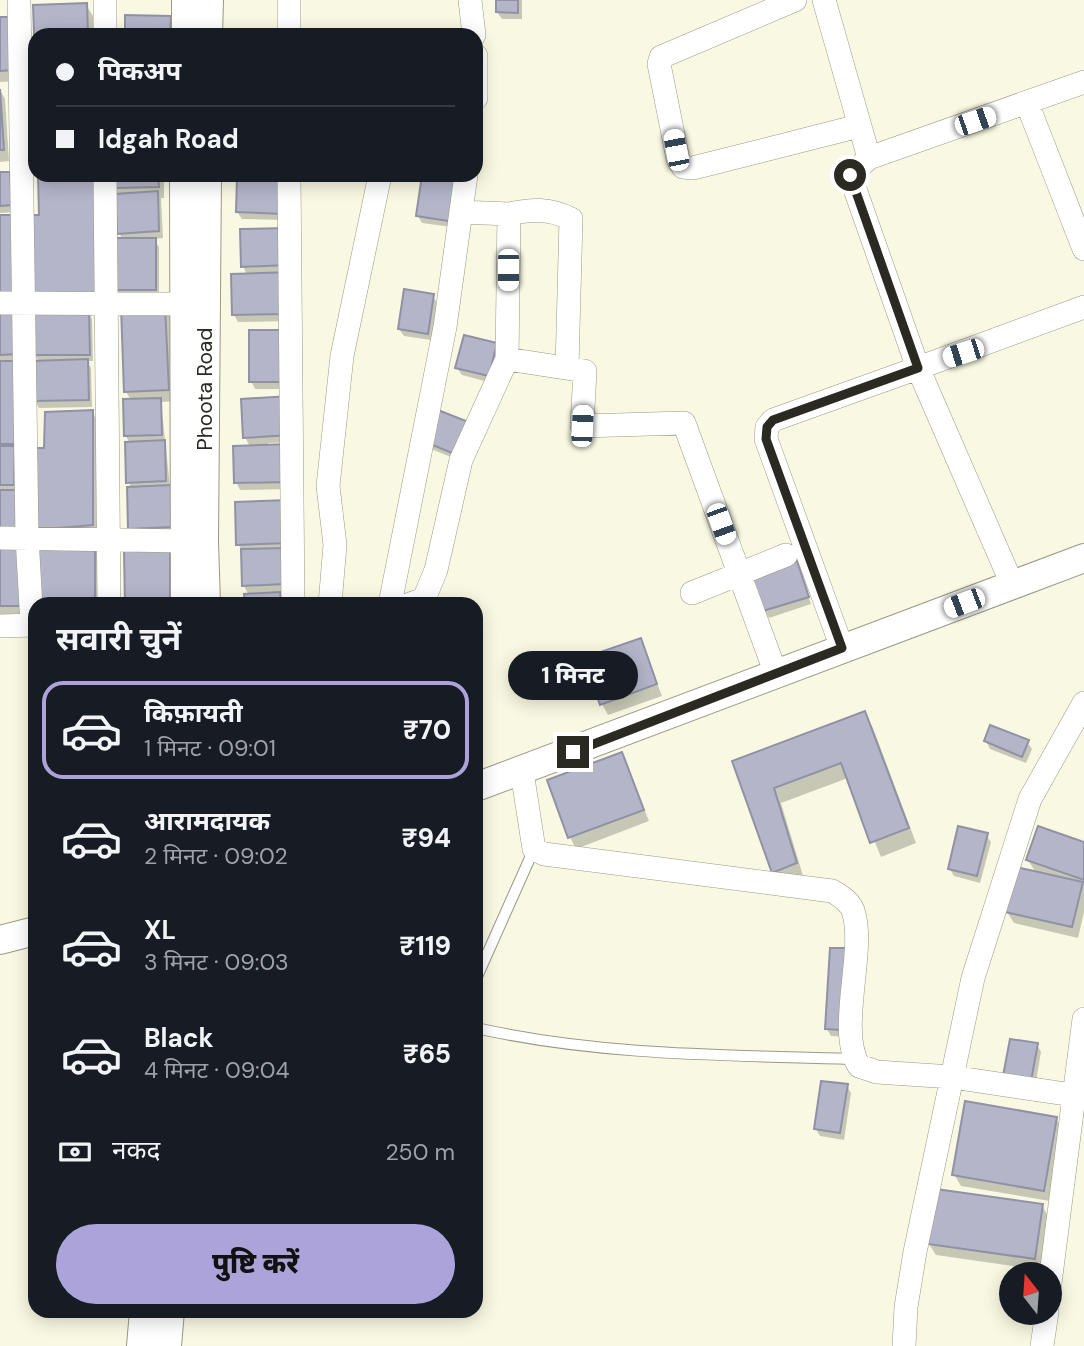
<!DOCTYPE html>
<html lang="hi">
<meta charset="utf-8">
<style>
:root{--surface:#171b24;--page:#242831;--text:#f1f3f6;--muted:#9ea1a6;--line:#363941;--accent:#aca3db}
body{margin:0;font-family:"DM Sans","Noto Sans Devanagari",sans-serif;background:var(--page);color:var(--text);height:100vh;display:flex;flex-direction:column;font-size:26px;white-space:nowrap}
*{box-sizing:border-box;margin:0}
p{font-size:23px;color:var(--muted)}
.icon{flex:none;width:38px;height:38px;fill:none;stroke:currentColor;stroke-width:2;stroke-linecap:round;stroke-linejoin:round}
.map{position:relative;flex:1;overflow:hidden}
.details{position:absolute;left:28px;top:597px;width:455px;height:721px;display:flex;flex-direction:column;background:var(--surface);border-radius:21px;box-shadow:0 4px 18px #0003}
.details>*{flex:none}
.guide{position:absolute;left:28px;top:28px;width:455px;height:154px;border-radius:21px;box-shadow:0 4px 18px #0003;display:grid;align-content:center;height:154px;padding:0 28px;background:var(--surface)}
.needle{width:46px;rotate:343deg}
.buttons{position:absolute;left:999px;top:1262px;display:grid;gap:14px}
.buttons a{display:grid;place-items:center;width:63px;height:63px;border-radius:50%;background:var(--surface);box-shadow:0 4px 18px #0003;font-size:35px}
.end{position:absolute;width:32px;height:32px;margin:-16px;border:9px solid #2a2a22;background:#fff;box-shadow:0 0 0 4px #fff}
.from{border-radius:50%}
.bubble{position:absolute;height:49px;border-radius:24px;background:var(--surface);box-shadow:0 4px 18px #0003;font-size:23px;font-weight:800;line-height:49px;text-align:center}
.car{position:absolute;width:21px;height:42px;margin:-21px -10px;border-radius:9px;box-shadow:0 0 5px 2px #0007;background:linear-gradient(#fff 24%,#345 0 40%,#fff 0 76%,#345 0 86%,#fff 0)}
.guide b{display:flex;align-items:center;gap:24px;height:66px;font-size:26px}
.guide b+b{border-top:2px solid var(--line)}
.guide i{width:18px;height:18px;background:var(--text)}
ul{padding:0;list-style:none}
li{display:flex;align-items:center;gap:21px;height:98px;margin:0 14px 10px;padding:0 14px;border:4px solid transparent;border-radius:21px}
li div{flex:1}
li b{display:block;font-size:26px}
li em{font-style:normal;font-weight:800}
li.selected{border-color:var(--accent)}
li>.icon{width:63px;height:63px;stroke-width:1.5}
h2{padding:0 28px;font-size:32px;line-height:84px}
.pay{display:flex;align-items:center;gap:18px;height:77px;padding:0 28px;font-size:26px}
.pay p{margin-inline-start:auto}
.cta{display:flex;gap:14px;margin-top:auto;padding:14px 28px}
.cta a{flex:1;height:80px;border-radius:42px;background:var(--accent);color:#111;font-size:28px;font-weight:800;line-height:80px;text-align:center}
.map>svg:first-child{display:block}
.shadow{fill:#0003}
.building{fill:#b5b5ca;stroke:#9191a5;stroke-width:2}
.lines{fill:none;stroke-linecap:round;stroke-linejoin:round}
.service-casing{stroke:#999985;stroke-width:12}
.minor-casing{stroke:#999985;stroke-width:24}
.tertiary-casing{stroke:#999985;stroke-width:30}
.service{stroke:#fff;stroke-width:10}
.minor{stroke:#fff;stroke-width:23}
.tertiary{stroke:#fff;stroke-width:28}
.route{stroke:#2a2a22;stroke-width:9}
.labels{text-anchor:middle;stroke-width:5;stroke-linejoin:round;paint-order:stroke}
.street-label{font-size:21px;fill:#2a2a22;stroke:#fff}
</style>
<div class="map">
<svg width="1084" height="1346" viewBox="0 0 1084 1346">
<rect width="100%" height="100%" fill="#f9f9e3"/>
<path class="shadow" d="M497,0H522V19H502L497,12Z
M86,5L93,16V35H35Z
M0,19L18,81L0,82Z
M0,90L5,99L9,161L0,162Z
M9,173L13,181L15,212L0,213V174Z
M37,175H98L87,309L92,319L93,361H87L91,368L92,407L39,408L35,401L39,362L35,355L40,217Z
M114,175H164V198H161L163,238L154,239L159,247V296L118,297L114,289L123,240L119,233V195L114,188Z
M423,175L459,228L422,223L418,216Z
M239,177L285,220L242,219L237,212Z
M286,230L293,321L238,322L234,315L247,275L243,266Z
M432,295L437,303L431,340L404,336L399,329Z
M164,306L171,318L175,401L161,402L175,534L130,528V443L125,435L131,400L126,392Z
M18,314L28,617H0V315Z
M251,332L287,389H255L251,381Z
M496,345L500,352L492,383L462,375L457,368Z
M288,398L294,442L268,443V447L292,489L240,490L236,482L250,447L245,437Z
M92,411L98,423V536L44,541Z
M439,412L461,461L431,449Z
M288,502V591L278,592L283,604H246L249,595L244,586L243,552L238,544Z
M94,546L100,557V604H40Z
M169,553L173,560V604H126Z
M796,563L811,604L769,618L764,610Z
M640,640L662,696L608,715L602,704Z
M476,646L479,666L476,667Z
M865,713L873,728L916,843L881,857L848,778L781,803L804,879L774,872L734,762Z
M986,741L1027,742L1032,749L1026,763L990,749Z
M622,754L649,821L576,849L570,837Z
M986,835L991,842L980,883L954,876L950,869Z
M1084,844V912L1078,938L1014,923L1007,912L1036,873L1028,860Z
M831,949L846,1037L831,1036L827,1029Z
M1037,1045L1041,1052L1035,1087L1009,1083Z
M847,1086L851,1093L844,1140L820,1136L816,1129Z
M1056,1118L1062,1130L1050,1201L961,1186L954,1174Z
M1042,1206L1049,1217L1041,1270L936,1255L929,1244Z"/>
<path class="building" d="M496,0H518V13L496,12Z
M87,3L88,35H35V60L33,5Z
M125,15L171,16L170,35H125Z
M0,17H10L12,70L0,71Z
M0,89L4,150H0Z
M32,96H35V134H33Z
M0,172H10L12,205L0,206Z
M96,175L99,294L29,296L27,215H39L38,176Z
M112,175H158L159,187L113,188Z
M422,175H462L455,222L416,216Z
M237,176L283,177L282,214L236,212Z
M158,191L159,231L117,234L115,194Z
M0,215H12L13,299H0Z
M287,228L288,265L241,267L240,229Z
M112,238H156V290H112Z
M289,272V314L232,315L231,274Z
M404,289L434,294L428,334L398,329Z
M165,305L169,390L124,392L121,307Z
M89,310L90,355H33V311Z
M0,313H19L20,354L0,355Z
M249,330H284V382H249Z
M464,335L497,343L489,376L455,368Z
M88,359L89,400L33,401L32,361Z
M0,361H15L18,444H0Z
M289,396L291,435L243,438L241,399Z
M161,398L162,435L124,436L123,399Z
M93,410V525L36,530L37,448H44L45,412Z
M438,410L471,423L457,455L425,442Z
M165,440L166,481L126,483L125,442Z
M289,444V482L234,483L233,446Z
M0,446H15L14,485H0Z
M171,485L172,527L128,529L127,487Z
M0,490H18V536H0Z
M289,500L290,543L236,545L235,502Z
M95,544V604H38L39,548Z
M0,546H21L22,606H0Z
M284,548L285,584L242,586L241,549Z
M124,551H170V604H125Z
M797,561L809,597L763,611L752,576Z
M280,592L281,604H245L244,594Z
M641,638L657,684L600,705L583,658Z
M865,711L909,828L870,843L841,763L774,788L797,863L772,873L732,761Z
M990,725L1029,740L1022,757L984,741Z
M622,752L644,810L568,838L547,780Z
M958,826L988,833L977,876L948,869Z
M1038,826L1084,842V880L1026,860Z
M1016,867L1083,882L1072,927L1005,912Z
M830,948H847L842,1030L825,1029Z
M1010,1039L1038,1043L1031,1081L1003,1076Z
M821,1081L848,1084L840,1133L814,1129Z
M965,1101L1057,1117L1044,1191L952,1175Z
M936,1189L1043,1204L1035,1259L928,1244Z"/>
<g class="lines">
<g class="service-casing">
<path id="service" d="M476,979L534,849
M476,1028C601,1056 728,1055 855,1059"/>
</g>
<g class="minor-casing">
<path id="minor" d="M19,0L27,537L32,625
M470,0L474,35
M795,0L661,57L659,64L678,159L683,167L693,168L859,126
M824,0L869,158
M105,35V0
M289,35V0
M476,56V98
M1027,103L1084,249
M105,175L109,604
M289,175L293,604
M509,214C531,209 550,208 571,219L567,368
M0,303L200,304
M507,359L585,371L582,426L684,423L776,674
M0,538L185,541
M1012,584L918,368L1084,307
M692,593L786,555
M330,604L335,545L328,486L342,356L380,175
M390,604L445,327L466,175
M410,604L424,599L436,570L461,460L507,359L509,214L461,212
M0,626L35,625
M842,648L766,439L767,427L773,420L918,368L850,175L869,158L1084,82
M522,772L534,849L544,854L832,891C841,896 852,903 854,914C865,954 837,1031 859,1066L877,1072L952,1077L1073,1095
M1050,1283L1084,1019
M904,1346L906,1307L915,1252L973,978L1030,799L1084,703
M1042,1346L1047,1312"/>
</g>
<g class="tertiary-casing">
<path id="tertiary" d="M186,35V0
M208,35L209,0
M184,175L185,604
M206,604L204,542L207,175
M476,787L1084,558
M0,940L35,931
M141,1346L144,1311
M167,1346L170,1311"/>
</g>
<use href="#service" class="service"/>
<use href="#minor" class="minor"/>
<use href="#tertiary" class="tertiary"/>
</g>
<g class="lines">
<path class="route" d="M573,752L842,648L766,439L767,427L773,420L918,368L850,175"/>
</g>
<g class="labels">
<g class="street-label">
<text transform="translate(205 389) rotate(-90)" y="7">Phoota Road</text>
</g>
</g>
</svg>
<div class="buttons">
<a><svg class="needle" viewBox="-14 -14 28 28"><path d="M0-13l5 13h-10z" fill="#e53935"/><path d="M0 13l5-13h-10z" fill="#9ea1a6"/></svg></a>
</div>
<i class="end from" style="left:850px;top:175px"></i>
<i class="end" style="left:573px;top:752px"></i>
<div class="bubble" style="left:508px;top:651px;width:130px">1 मिनट</div>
<i class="car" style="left:975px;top:121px;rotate:71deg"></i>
<i class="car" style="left:676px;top:150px;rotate:349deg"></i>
<i class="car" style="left:508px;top:270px;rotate:180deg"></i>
<i class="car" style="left:963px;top:353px;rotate:252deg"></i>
<i class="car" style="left:582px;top:426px;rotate:3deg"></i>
<i class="car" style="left:721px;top:524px;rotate:160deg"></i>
<i class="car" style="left:964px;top:603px;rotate:249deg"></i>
<div class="guide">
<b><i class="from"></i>पिकअप</b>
<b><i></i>Idgah Road</b>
</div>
<section class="details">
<h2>सवारी चुनें</h2>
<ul>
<li class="selected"><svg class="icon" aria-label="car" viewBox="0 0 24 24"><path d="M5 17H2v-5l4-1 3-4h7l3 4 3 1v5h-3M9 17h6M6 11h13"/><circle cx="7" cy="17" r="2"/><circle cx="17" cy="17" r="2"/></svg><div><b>किफ़ायती</b><p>1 मिनट · 09:01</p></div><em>₹70</em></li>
<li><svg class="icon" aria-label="car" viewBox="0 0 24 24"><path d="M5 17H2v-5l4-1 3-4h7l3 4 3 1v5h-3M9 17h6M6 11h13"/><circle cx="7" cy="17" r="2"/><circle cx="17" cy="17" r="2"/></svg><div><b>आरामदायक</b><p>2 मिनट · 09:02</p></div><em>₹94</em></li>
<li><svg class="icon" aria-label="car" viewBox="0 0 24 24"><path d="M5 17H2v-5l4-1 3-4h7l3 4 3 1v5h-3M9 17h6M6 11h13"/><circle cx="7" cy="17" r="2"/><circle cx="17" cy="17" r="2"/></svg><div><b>XL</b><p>3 मिनट · 09:03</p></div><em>₹119</em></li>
<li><svg class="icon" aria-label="car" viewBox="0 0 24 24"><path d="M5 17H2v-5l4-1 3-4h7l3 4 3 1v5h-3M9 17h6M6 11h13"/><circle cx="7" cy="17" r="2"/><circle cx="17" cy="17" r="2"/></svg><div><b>Black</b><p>4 मिनट · 09:04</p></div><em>₹65</em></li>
</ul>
<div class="pay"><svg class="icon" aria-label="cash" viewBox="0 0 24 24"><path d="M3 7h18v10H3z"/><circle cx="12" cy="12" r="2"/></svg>नकद<p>250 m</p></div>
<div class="cta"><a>पुष्टि करें</a></div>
</section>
</div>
